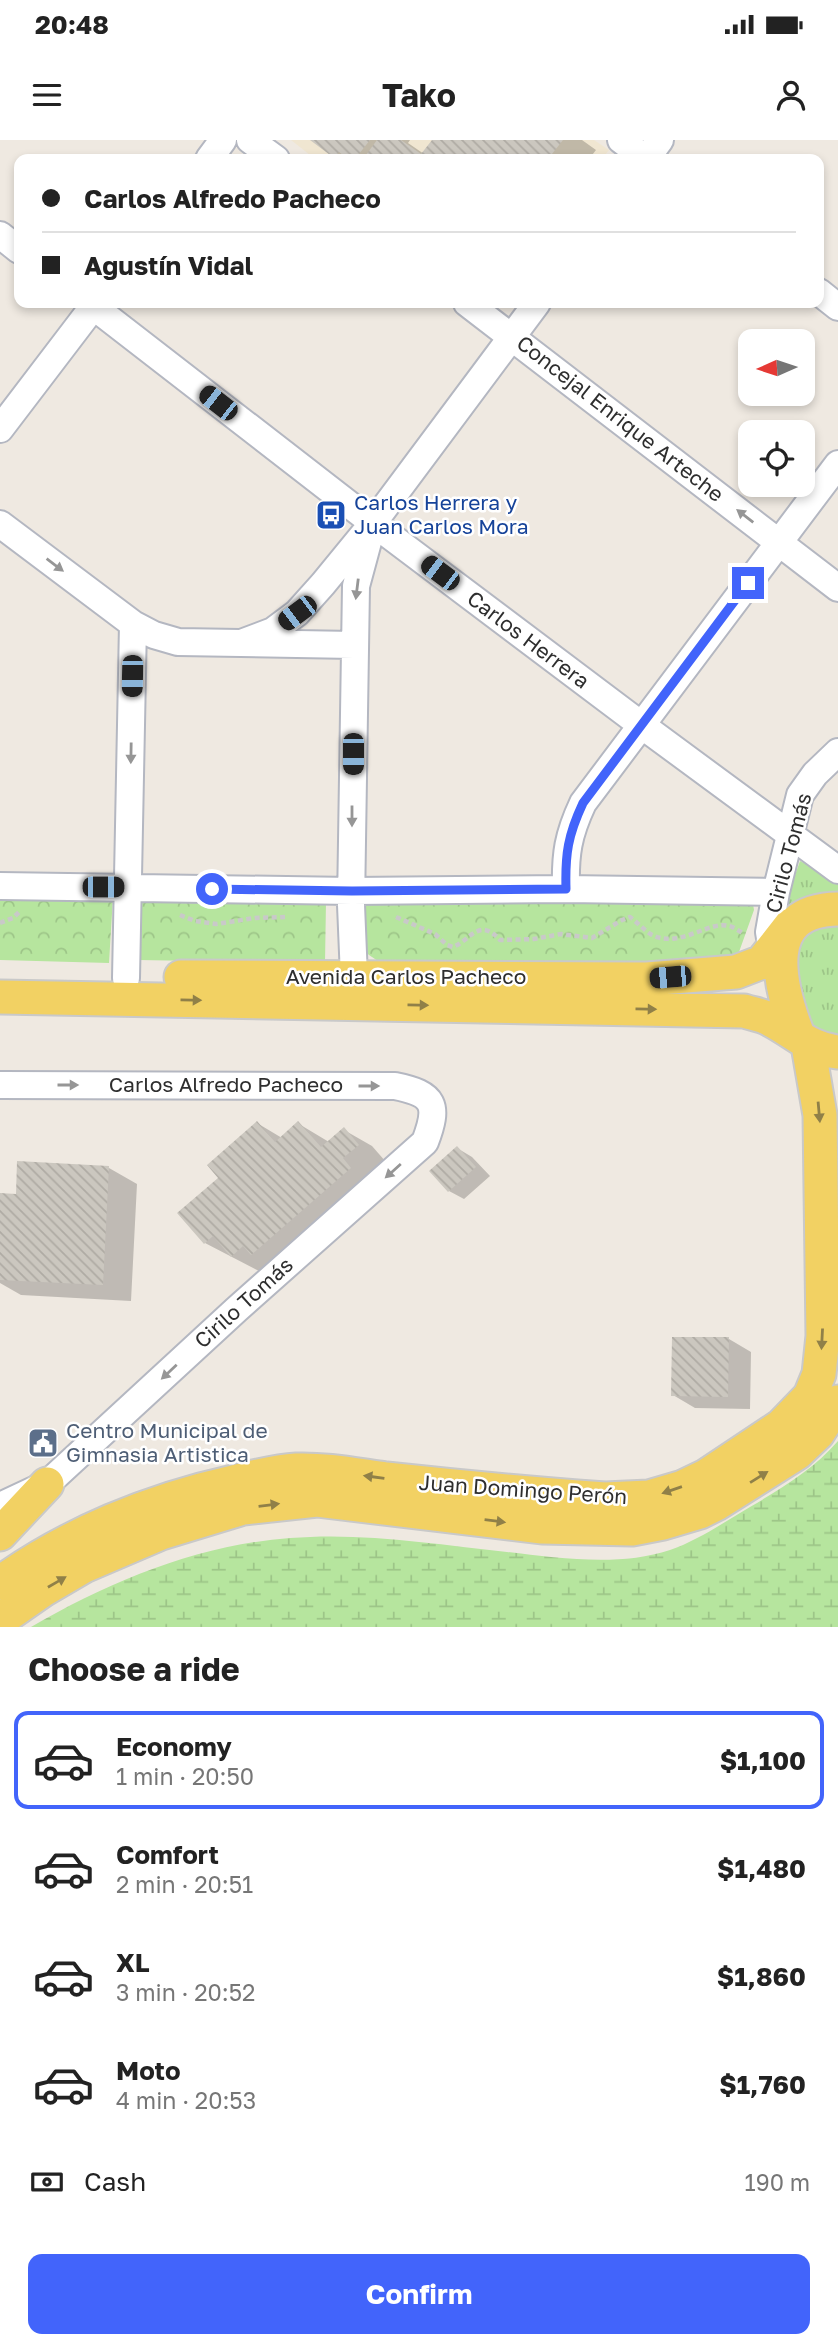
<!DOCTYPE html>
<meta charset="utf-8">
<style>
:root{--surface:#fff;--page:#f2f2f2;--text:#222;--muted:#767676;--line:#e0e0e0;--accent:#4264fb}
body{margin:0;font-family:"Golos Text",sans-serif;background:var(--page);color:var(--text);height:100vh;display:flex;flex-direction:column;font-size:26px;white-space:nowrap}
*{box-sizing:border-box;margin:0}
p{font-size:23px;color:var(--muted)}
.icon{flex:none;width:38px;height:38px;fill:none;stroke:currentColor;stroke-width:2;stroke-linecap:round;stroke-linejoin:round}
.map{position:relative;height:1487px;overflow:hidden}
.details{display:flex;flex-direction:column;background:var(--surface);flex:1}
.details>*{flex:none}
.banner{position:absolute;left:14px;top:14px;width:810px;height:154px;border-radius:14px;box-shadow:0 4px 10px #0003;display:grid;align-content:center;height:154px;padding:0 28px;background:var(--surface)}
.needle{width:46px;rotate:267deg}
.fabs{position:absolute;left:738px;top:189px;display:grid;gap:14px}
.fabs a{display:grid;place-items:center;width:77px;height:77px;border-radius:14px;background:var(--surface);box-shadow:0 4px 10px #0003;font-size:35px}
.end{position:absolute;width:32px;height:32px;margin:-16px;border:9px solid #4264fb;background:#fff;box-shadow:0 0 0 4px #fff}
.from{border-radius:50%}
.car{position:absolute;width:21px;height:42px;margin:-21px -10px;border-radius:9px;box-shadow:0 0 5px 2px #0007;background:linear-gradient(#222 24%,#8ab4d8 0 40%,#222 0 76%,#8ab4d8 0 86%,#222 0)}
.banner b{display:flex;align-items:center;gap:24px;height:66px;font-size:26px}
.banner b+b{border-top:2px solid var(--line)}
.banner i{width:18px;height:18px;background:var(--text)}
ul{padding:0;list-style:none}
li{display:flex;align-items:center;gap:21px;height:98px;margin:0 14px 10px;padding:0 14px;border:4px solid transparent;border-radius:14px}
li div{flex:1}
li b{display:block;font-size:26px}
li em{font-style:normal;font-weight:700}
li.active{border-color:var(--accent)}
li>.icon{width:63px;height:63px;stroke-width:1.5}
h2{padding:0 28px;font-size:32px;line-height:84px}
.pay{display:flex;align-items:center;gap:18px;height:77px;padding:0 28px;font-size:26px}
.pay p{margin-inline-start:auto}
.primary-button{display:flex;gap:14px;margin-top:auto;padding:14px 28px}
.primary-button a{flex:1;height:80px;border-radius:14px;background:var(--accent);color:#fff;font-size:28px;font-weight:700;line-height:80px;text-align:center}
.status{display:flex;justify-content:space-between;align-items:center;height:49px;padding:0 35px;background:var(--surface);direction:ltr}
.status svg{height:19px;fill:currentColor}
header{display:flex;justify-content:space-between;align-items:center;height:91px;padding:0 28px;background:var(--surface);font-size:32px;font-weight:700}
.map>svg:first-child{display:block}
.education{fill:#f0e6d1}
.grass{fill:url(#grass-tufts)}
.wetland{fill:url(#wetland-marsh)}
.park{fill:url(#park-crowns)}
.shadow{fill:#0003}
.building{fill:url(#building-back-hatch)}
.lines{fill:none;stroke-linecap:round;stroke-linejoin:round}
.minor-casing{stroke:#b4b7c1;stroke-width:30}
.major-casing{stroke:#c9c9c9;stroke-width:37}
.path{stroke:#c9c9c9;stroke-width:4.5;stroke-dasharray:5 3.5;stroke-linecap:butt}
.minor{stroke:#fff;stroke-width:26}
.major{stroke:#f2d163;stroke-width:33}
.oneway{fill:#969696}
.oneway2{fill:#908048}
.route{stroke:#4264fb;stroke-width:9}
.labels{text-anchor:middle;stroke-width:5;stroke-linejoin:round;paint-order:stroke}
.street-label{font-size:21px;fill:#2e2e2e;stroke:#fff}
.transit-label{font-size:21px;fill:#164399;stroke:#fff;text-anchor:start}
.service-label{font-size:21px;fill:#4e5e75;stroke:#fff;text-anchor:start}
</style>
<div class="status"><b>20:48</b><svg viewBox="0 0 49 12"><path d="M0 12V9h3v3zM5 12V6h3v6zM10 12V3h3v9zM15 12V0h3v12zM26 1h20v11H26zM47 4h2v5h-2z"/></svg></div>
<header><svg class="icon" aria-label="menu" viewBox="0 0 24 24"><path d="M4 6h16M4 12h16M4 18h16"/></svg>Tako<svg class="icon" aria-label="person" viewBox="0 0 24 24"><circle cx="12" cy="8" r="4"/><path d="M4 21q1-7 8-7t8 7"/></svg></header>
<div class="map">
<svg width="838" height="1487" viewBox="0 0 838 1487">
<defs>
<pattern id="grass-tufts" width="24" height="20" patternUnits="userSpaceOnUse" patternTransform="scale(1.75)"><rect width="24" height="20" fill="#b6e59e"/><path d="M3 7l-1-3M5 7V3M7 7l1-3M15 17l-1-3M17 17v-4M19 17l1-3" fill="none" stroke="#9dc588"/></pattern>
<pattern id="wetland-marsh" width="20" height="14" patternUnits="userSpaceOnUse" patternTransform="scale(1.75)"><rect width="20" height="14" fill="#b6e59e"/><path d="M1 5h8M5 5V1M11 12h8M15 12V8" fill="none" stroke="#9dc588"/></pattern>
<pattern id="park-crowns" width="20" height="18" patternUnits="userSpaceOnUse" patternTransform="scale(1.75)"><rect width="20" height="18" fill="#b6e59e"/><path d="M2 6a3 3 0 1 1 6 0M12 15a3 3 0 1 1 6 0" fill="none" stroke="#9dc588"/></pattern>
<pattern id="building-back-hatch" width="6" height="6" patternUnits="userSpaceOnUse" patternTransform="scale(1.75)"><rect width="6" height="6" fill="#cbc7bf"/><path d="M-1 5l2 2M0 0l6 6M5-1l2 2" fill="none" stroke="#afaba4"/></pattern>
</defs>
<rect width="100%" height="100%" fill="#efe9e1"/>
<path class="education" d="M291,0H594L609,10L602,19H315Z"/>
<path class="grass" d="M800,721L824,733L838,744V757L781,775Z
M838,782V901L811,885L794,826L795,813L804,793Z"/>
<path class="wetland" d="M838,1301V1487H31C111,1441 197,1405 290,1398C362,1392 435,1404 507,1412C559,1418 619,1427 670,1410C699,1400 724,1382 750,1367C782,1348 814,1329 838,1301Z"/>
<path class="park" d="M0,757H113L109,823L0,820Z
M373,757L753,764L754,770L739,812L726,823L384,825L369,815L362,808L366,762Z
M138,758L326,762L325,823L138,820Z"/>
<path class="shadow" d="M313,0H410L408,3L424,14L434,0H582L596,10L589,19H339Z
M257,983L282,998L299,984L329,1002L344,990L372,1006L386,1022L261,1132L205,1103L221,1038Z
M457,1008L472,1017L490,1036L464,1059L449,1051L432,1031Z
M109,1028L137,1044L131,1161L21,1155L0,1143V1054L17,1055Z
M729,1199L751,1212L750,1269L695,1268L673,1255Z"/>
<path class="building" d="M310,0H370L355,19H348L339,12L334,18Z
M377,0H401L421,14L432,0H563L548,19H363Z
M257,981L275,1002L298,981L321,1007L344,987L359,1005L343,1018L351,1028L251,1115L243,1106L231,1117L213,1096L204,1104L177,1073L218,1038L207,1025Z
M457,1006L476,1027L448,1052L429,1031Z
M17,1021L109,1026L103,1145L0,1140V1053L16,1054Z
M672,1197H729L728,1257L671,1256Z"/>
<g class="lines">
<g class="minor-casing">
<path id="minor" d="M250,0L276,19
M621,0L646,19L660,0
M209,19L223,0
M0,95L19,110
M819,152L838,167
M89,163L373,383L640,584L838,730
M467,163L838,448
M0,289L96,163
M0,384L133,484L126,838
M133,484L154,495L178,502L354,505
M244,502L273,491L297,473L323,444L373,383L537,163
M0,746L352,751L566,749L776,752
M566,749C565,714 568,695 583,663L838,324
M777,818L772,810L769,792L776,752L800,655L815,634L838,612
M354,837L351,765L356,446L373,383
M0,945L395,946C435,954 439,965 425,1002L237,1169L47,1344L0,1366"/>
</g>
<g class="major-casing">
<path id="major" d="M181,837L647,839L736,832L762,822L791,785
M0,857L744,871C753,874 763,875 771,880C796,893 809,909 838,912
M798,895C779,846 759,770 838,769
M0,1394L47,1344
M0,1443C68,1394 151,1360 233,1342C254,1337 275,1331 296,1330C326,1329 356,1335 386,1339C450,1346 514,1352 577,1357L605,1359L649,1357L683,1347L706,1336L781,1286L810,1256L819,1234L823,1196L820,975L808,905
M0,1480L43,1450L84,1426L161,1393L243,1368L317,1360L542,1387L632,1389L663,1383L700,1372L716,1364L797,1313L818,1293L838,1262"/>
</g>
<path class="path" d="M180,775L195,781L216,784L255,778L285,777
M396,777L435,794L447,805L453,807C472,799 479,777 500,800L534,799L561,794L592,798L622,780L630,777C637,782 645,791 652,795C680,809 709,780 729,786C734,787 739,791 744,794
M0,783L13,778L21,770"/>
<use href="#minor" class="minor"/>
<use href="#major" class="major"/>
</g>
<defs><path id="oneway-solid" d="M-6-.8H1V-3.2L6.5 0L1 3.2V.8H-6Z" transform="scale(1.75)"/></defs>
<g class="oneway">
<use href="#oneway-solid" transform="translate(745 376) rotate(-142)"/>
<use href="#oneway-solid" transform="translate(55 425) rotate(37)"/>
<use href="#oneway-solid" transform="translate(357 449) rotate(97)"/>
<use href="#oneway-solid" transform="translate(131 613) rotate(91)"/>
<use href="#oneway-solid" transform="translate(352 676) rotate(90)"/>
<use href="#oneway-solid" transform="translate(68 945)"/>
<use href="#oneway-solid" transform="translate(369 946)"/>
<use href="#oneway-solid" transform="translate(393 1031) rotate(138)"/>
<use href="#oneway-solid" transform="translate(169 1232) rotate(137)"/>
</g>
<g class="oneway2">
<use href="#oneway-solid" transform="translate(191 860) rotate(1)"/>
<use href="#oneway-solid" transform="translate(418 865) rotate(1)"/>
<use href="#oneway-solid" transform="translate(646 869) rotate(1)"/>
<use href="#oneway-solid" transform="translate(819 972) rotate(85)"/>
<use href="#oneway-solid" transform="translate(822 1199) rotate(93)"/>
<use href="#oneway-solid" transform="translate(374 1337) rotate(-172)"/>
<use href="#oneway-solid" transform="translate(759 1337) rotate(-32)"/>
<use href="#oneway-solid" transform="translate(672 1350) rotate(161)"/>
<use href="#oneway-solid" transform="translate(269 1365) rotate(-7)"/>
<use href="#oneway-solid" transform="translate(495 1381) rotate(7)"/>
<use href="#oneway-solid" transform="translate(57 1442) rotate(-30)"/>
</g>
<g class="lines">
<path class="route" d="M212,749L352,751L566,749C565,714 568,695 583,663L748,443"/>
</g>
<defs>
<g id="bus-square" transform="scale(1.575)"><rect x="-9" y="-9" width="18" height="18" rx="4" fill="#1a4fb4" stroke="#fff"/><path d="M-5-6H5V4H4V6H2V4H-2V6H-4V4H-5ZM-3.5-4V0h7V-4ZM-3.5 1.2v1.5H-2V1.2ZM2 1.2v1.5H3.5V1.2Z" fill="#fff"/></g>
<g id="civic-square" transform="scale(1.575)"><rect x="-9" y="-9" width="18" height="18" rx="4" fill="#5c6f8a" stroke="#fff"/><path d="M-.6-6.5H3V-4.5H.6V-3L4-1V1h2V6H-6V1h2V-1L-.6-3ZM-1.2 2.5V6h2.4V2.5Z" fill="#fff"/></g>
</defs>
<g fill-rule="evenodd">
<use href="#bus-square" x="331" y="375"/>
<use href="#civic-square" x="43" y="1303"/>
</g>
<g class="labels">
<g class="street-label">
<text transform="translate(620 279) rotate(38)" y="7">Concejal Enrique Arteche</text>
<text transform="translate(528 500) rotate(37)" y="7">Carlos Herrera</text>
<text transform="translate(789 713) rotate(-75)" y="7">Cirilo Tomás</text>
<text x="406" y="844">Avenida Carlos Pacheco</text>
<text x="226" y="952">Carlos Alfredo Pacheco</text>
<text transform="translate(244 1163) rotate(-42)" y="7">Cirilo Tomás</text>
<text transform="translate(523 1350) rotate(4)" y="7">Juan Domingo Perón</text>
</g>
<g class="transit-label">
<text x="354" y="370">Carlos Herrera y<tspan x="354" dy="24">Juan Carlos Mora</tspan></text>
</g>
<g class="service-label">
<text x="66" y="1298">Centro Municipal de<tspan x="66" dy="24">Gimnasia Artistica</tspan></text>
</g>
</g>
</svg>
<div class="fabs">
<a><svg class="needle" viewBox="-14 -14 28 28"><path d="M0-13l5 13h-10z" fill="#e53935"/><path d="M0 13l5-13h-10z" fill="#767676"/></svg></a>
<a><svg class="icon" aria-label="locate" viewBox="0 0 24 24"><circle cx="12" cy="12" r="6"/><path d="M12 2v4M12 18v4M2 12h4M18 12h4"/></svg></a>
</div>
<i class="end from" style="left:212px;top:749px"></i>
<i class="end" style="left:748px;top:443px"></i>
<i class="car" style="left:218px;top:263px;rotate:308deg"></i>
<i class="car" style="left:440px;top:433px;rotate:307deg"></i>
<i class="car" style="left:297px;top:473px;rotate:233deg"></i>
<i class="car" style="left:132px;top:536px;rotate:181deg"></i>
<i class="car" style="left:353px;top:614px;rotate:180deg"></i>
<i class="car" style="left:103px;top:747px;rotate:90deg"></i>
<i class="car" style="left:670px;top:837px;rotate:265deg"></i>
<div class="banner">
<b><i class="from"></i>Carlos Alfredo Pacheco</b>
<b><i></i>Agustín Vidal</b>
</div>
</div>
<section class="details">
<h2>Choose a ride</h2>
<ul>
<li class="active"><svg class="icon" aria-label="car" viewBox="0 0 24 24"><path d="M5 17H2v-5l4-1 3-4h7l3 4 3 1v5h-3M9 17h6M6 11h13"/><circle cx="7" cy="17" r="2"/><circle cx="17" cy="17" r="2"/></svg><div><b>Economy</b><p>1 min · 20:50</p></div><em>$1,100</em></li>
<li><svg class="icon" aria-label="car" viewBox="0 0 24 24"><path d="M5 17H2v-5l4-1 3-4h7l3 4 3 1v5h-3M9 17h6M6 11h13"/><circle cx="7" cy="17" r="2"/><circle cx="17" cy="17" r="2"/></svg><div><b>Comfort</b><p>2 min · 20:51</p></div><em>$1,480</em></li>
<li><svg class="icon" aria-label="car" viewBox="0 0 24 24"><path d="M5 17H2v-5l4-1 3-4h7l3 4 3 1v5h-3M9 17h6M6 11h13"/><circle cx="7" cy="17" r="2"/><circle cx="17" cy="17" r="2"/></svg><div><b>XL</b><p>3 min · 20:52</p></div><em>$1,860</em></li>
<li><svg class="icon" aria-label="car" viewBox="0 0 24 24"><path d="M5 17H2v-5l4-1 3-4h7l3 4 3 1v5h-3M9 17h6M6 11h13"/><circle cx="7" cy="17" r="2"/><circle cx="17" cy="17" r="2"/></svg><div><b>Moto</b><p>4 min · 20:53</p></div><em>$1,760</em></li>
</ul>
<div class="pay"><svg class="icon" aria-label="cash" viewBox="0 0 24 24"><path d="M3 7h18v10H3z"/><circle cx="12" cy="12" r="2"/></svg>Cash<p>190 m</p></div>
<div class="primary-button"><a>Confirm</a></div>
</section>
